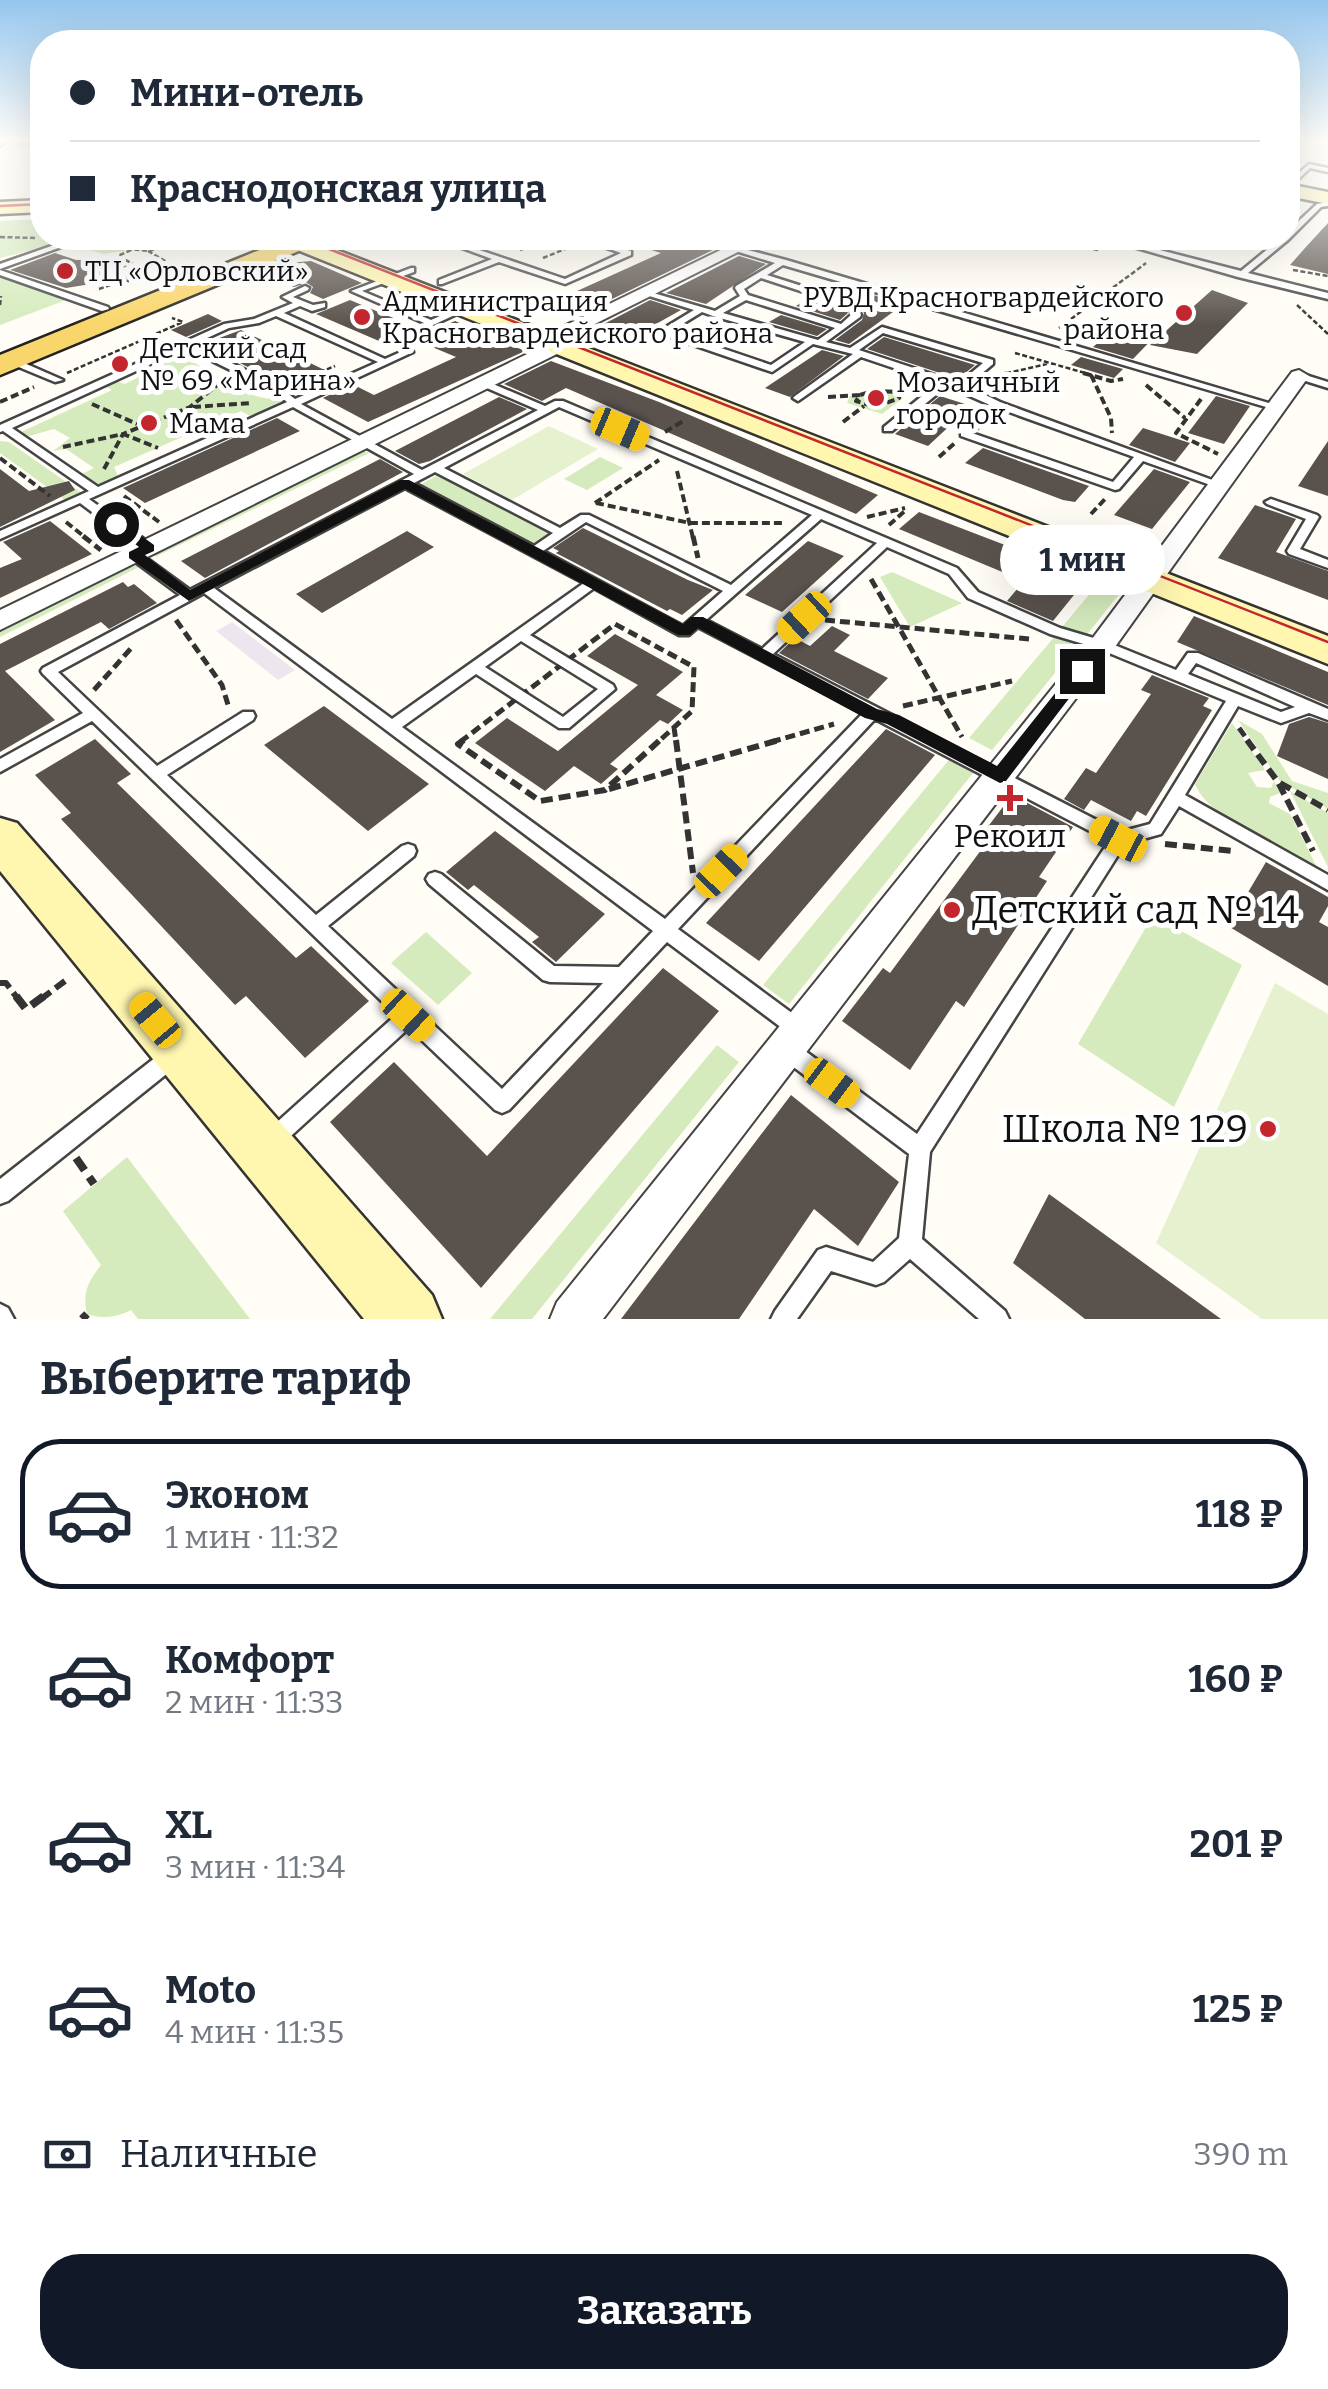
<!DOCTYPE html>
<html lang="ru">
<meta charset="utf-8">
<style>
:root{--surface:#fff;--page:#f6f6f7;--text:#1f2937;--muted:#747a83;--line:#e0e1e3;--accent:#111827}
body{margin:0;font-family:Bitter,serif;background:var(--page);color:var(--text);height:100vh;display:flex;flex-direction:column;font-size:38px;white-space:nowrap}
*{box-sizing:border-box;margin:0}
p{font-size:32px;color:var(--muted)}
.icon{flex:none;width:55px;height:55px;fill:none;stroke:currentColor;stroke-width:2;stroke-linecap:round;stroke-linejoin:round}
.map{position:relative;height:1319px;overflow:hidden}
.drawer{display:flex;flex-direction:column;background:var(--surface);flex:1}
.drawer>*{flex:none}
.guide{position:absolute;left:30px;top:30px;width:1270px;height:220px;border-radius:40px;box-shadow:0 10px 40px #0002;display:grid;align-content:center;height:220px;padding:0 40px;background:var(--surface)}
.end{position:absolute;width:45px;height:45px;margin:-22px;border:12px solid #111;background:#fff;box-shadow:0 0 0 5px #fff}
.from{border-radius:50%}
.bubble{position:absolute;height:70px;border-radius:35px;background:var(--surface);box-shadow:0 10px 40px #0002;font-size:32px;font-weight:700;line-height:70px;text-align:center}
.car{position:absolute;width:30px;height:60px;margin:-30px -15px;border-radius:12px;box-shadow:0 0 8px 2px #0007;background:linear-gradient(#f5c518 24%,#345 0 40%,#f5c518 0 76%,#345 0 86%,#f5c518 0)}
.guide b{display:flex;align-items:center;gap:35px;height:95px;font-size:38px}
.guide b+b{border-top:2px solid var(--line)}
.guide i{width:25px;height:25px;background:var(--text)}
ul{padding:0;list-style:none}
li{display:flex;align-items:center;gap:30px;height:150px;margin:0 20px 15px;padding:0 20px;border:5px solid transparent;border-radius:40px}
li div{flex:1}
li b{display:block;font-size:38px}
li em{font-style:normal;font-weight:700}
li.active{border-color:var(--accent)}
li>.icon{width:90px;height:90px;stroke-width:1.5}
h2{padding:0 40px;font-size:45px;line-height:120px}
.pay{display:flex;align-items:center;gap:25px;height:110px;padding:0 40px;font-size:38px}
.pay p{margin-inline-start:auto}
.primary-button{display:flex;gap:20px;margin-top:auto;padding:20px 40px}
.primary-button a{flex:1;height:115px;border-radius:40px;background:var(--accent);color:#fff;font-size:40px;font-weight:700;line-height:115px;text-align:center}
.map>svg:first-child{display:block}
.industrial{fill:#eee6ef}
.green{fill:#d5ebbd}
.pitch{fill:#e6f2cf}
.building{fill:#5a524d}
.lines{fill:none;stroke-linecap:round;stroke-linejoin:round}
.lane-casing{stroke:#444;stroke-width:5}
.street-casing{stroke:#444;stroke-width:4}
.secondary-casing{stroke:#333;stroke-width:5}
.primary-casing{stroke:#222;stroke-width:5}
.path-far4{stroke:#333;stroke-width:2.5;stroke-dasharray:5 2.5;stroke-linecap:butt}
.path-far3{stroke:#333;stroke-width:4;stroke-dasharray:8 4;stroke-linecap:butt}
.path-far2{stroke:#333;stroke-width:5;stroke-dasharray:10 5;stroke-linecap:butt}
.path-far1{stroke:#333;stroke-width:6;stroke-dasharray:12 6;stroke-linecap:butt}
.path{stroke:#333;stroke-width:8;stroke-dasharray:15 8;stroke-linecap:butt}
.lane{fill:#fff;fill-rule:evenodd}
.street{fill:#fff;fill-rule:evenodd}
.secondary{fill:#fff6b0;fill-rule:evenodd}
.primary{fill:#f9d66b;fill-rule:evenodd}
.tram{stroke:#c4262e;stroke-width:2.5}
.route{fill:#111}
.poi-dot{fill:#c4262e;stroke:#fff;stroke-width:4}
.labels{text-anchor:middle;stroke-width:10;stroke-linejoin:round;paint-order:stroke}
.far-poi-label{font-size:28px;fill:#111;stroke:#fff;text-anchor:start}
.poi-label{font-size:32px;fill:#111;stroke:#fff}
.near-poi-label{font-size:38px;fill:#111;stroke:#fff;text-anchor:start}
</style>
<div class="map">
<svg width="1328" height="1319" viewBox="0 0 1328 1319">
<rect width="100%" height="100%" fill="#fffdf5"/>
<path class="industrial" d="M232,622L295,670L278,680L216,631Z"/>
<path class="green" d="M42,219V238H140L123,244L125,251L103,254L64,242L0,258V221Z
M0,276L66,300L0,325Z
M185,350L190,352L185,357C210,371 249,403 278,398L283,402L252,417L241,411L114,467L118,476L98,485L82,474L94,468L66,449L53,451L70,438L54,429L29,436L21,432L112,390L105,386L115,381L125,384L165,364L160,360Z
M871,389H893L903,398L882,414L847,403L850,396Z
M0,441L9,442L82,493L65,500L0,453Z
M360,450L369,453L155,557L156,553Z
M600,457L623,468L587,490L564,479Z
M438,475L555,534L535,547L418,486Z
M141,566L0,637V628L124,567Z
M892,572L962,603L910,627L880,577Z
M1098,584L1120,593L1085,637L1062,627Z
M1055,636L1077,646L992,750L969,738Z
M1238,720L1262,734L1292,781L1328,793V809L1280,781Z
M1232,723L1265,770L1248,773L1257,787L1271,788L1274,781L1280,793L1270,797L1269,803L1290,814L1317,867C1282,848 1210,821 1195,784Z
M953,755L977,768L789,1004L763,985Z
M1290,791L1328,813V867Z
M1153,915L1242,965L1174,1107L1078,1044Z
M426,932L472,973L438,1005L391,963Z
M717,1045L739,1062L532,1319H490Z
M127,1157L250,1319H138L131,1310C117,1318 101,1319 87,1314C82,1293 88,1282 101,1265L63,1211Z"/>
<path class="pitch" d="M549,426L598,449L512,500L463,474Z
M1275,983L1328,1014V1319H1262L1156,1243Z"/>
<path class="building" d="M1328,223V274L1290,265L1305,248Z
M639,238H689L715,249L575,317L546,305L661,253L632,244Z
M55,253L76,260L107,259L127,266L97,283L66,288L10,270Z
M739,256L766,264L706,304L666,293Z
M311,261L362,283L323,299L310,293L313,287L307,283L294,287L263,274L288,263Z
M832,283L904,304L849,344L835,340L862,320L864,313L856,299L823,289Z
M1212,290L1248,303L1197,354L1150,345Z
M809,298L846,310L848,313L840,320L796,306Z
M350,300L381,313L413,326L379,341L316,314Z
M650,300L681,310L631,338L600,326Z
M208,314L222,321L186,337L171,330Z
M781,315L827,329L817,336L769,322Z
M1125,320L1161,330L1133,359L1093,347Z
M455,321L525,351L368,422L323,398L352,384L374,395L456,357L413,339Z
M241,330L306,361L337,376L307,390L289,380L281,384L203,344Z
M884,337L975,365L958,379L867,349Z
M822,350L844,356L790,397L765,388Z
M1081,357L1123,369L1114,378L1071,365Z
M551,361L659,402L878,495L856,514L566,388L542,401L504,384Z
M940,396L971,406L928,446L895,434Z
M1216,396L1250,406L1224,444L1188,433Z
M499,397L527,409L430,461L419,464L395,451Z
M277,418L300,431L145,503L123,488Z
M1143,428L1190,443L1175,462L1129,445Z
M1328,441V496L1298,486Z
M983,448L1044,470L1089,486L1075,502L1063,500L965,463Z
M380,459L403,472L205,578L181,561Z
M0,469L29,491L69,481L75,490L0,527Z
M1154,469L1190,482L1152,529L1114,515Z
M1255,505L1296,519L1276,552L1328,571V600L1218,558Z
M919,512L1070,570L1068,572L1086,580L1053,621L1007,601L1024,581L899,529Z
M50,521L92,554L0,598V568L22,559L3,542Z
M583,528L688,580L713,590L682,615L670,609L667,611L556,553L559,551L553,548Z
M407,531L434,547L322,613L296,594Z
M808,541L844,556L782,612L745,595Z
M123,582L128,587L134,584L157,603L109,629L101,622L5,671L55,720L0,752V644Z
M1194,616L1328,672V705L1177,642Z
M832,626L850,635L834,651L888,678L868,699L779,653L795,638L810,646Z
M615,634L683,672L656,695L683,710L668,724L660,720L610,764L618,769L601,784L574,766L545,791L475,743L507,718L558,751L638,685L587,656Z
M1152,675L1209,698L1203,706L1212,710L1146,816L1137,811L1131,821L1091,800L1084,810L1064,799L1086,768L1096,773L1151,694L1141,690Z
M324,706L429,784L368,831L264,745Z
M1309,717L1328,723V779L1277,756L1289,724Z
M886,729L935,755L759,961L706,923Z
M95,739L131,774L117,783L296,958L311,946L369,1001L305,1058L246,996L235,1005L61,819L71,813L35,775Z
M1012,795L1073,827L1039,877L1047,881L964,1007L956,1001L910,1070L842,1021L883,968L890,973L987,842L980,837Z
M495,831L605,914L556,962L532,942L539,937L474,885L468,890L446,872Z
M1266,862L1328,897V906L1319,922L1328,927V986L1228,926Z
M663,968L719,1011L481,1288L330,1122L394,1062L487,1156Z
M791,1095L899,1182L858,1246L814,1209L739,1319H621Z
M1049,1194L1221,1319H1085L1013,1263Z"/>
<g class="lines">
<g class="lane-casing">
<path id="lane" d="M1309,164L1328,168V172L1310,168L1291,186L1288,187V183Z
M1328,202V206L1321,207L1288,240L1248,273L1328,293V299L1238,277L1102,238H1113L1241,271L1281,238H1288V231L1317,204Z
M435,238H444L565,279L621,253L577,238C588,238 600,245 611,244C621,243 625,237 636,238L617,247L631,251V255L565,284L499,262L442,284H439V280L492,259Z
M693,238H703L786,260L1282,407L1273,409L783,265L767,275L855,303L861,315L860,317L826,342L850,348L882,327L993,360V364L967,386L1000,402L1226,485L1224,487H1216L1143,461L1119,489L1115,490L961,436V432L990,405L947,386L892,431H884V427L938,383L861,357L798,401L793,398L795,396L853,354L813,344L772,372L661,334V330L694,310L643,294V290L715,311L740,296L735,288L736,286L775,263ZM761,278L849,307L852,314L841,324L748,295L744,289ZM746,300L835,328L818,340L723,313ZM702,312L713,316L805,342L771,365L671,331ZM883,333L983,363L959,383L859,350ZM998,408L1134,457L1113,482L972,433Z
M57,244L64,246L0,269V264Z
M411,268H414V272L362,291L431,320L482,297L489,299L431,326L351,291Z
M0,270L108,307L109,309L102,311L0,275Z
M305,286L309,288L308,290L293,297L313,305L325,303V307L312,311L300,306L284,313L385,359L403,351L397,339L401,336L404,337L413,352L301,404L422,470L538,410L480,385V381H486L545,406L555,401H563L957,568L978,592L1060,628L1107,642L1176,670L1188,653H1198L1328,709V720L1309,713L1281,723L1238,706L1185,795L1328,875V890L1179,806L1161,834L1125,844L930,1152L922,1239L1005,1311L1009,1319H979L910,1259L884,1282L876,1285L831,1271L797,1319H771L775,1311L818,1250L826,1247L873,1262L899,1238L909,1154L779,1056L776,1049L779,1042L786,1040L793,1042L917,1134L1109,841L875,719L678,929L804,1022L807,1028L804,1034L797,1037L790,1034L667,942L509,1110L502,1113L495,1110L409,1028L280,1146L273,1149L266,1146L263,1139L266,1132L396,1015L92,721L0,772V759L83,713L43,674L41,671L43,668L180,595L130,558L128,555L130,552H138L190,590L414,474L293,407L89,499L152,545L154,548L152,551H144L80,503L0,539V531L89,491L3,431L0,432V425L224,324L254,319L293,303L282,297ZM276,316L378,362L295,399L281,388L194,344L229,328L259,323ZM186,348L275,392L287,402L98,487L12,428ZM559,407L812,515L731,585L589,515H581L560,528L444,468ZM435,472L553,533L534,546L414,483ZM405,488L584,583L392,719L214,588ZM821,519L877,543L762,649L706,620ZM586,522L723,591L683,626L543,551ZM887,547L949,574L968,598L1050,634L1097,648L1226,701L1150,824L1120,832L773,654ZM594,588L679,635H689L698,627L863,713L665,919L402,727L476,674L559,728H569L615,689L613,685L530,635ZM204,593L653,931L619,967L554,966L441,874L435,872L429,874L426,879L429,884L543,980L550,982L603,983L502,1089L328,926L414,856L416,851L414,846L408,844L402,846L316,915L167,775L253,720L255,716L253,712H243L157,766L58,672ZM521,641L598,689L563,717L485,667ZM1196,663L1295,707L1281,712L1188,674Z
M9,359H15L63,380L55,382L9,363Z
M1299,373L1328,382V388L1296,378L1294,376Z
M1271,499L1317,515L1319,517L1300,549L1328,560V568L1289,554L1287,551L1306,519L1267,504L1265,502Z
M172,1047L179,1050L182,1057L179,1064L8,1201L0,1204V1179L165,1050Z
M0,1304L8,1308L14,1319H0Z"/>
</g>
<g class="street-casing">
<path id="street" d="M0,141H8L0,146Z
M735,243L743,248L740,251L575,334L565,350L0,630V610L552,342L562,327Z
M1299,370L1309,376L1112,651L603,1319H550L557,1302L1092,639L1292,372Z"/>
</g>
<g class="secondary-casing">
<path id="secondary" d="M1288,184L1328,192V204L1288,196Z
M42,200V212L0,214V202Z
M277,238H306L1328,636V664L280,243Z
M0,818L17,823L432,1295L442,1319H364L0,871Z"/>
</g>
<g class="primary-casing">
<path id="primary" d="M289,238H321L318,243L0,375V355Z"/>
</g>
<path class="path-far4" d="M18,144L42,143
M0,237L35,238
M147,238L132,242L128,249L150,251L170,242L163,238
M1027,238L1098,250
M71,239L138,240
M170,242L228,238
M1190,243H1254
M645,246L663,238
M793,249L815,238
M131,250L118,256L135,265L124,280L132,282
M520,250L549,238
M148,251L172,265
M543,258L570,247
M1293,270L1328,276
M99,289L124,280
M0,305L1,296
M1297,305L1328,334
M1059,328L1146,263
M226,348L248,340
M1015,353L1092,375
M67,373L183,322L172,318
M313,375L335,366
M999,375L1047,364"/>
<path class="path-far3" d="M1083,373L1111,381L1123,379
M999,375L1009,373
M1091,375L1111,418L1112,433
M294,383L319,373
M1146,385L1185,418
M873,391L898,392L899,398L876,407L856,401L860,395Z
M828,397L860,395
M1201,399L1176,433L1218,454
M0,402L34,387
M92,404L137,424
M193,407L251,403
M843,422L864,406
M665,432L685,420
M63,447L123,434L158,448
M939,457L955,443
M0,458L50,496
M104,469L123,434L190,407L226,378
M677,471L693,538
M124,496L159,522
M595,503L659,460
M596,503L690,523H783
M1091,514L1106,498
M867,517L905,508
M66,522L86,538
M889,525L907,509"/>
<path class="path-far2" d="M83,536L101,550
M693,536L698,558
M871,579L962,737
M176,620L222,685L229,708
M825,620L1029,639
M94,690L133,646
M903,706L1012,681
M674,727L676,742
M1239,728L1249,742
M460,742L615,624L694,667L692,711L658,742
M771,742L834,724"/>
<path class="path-far1" d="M464,740L458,744L540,801L605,790L660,740
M676,740L693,873
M1247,740L1278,782L1313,851
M1280,783L1328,810
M609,789L779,740
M1165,844L1233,851
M0,983H6L18,999
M41,999L65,981"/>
<path class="path" d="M16,996L26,1009L44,996
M76,1158L94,1184
M82,1319L87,1314"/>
<use href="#lane" class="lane"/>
<use href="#street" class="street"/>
<use href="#secondary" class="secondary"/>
<use href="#primary" class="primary"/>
<path class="tram" d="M0,206L42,204
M301,238L1328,642"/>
</g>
<linearGradient id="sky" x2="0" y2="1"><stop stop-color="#95c6ee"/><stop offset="0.43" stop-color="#fffefa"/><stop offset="1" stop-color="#fffefa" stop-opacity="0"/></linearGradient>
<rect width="1328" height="326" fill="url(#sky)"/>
<path class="route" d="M400,480H409L683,624L691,617H703L877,709L899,715L997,766L1076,667H1088L1090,671L1006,781L1000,783L887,724L865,718L698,628L690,635H678L405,489L189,601L129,558V552L139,547L109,524L121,521L154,545V551L145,555L190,590Z"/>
<g class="poi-dot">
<circle cx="65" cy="271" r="10"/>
<circle cx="1184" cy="313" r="10"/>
<circle cx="362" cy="317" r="10"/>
<circle cx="120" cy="364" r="10"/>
<circle cx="876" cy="398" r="10"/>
<circle cx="149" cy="423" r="10"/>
<path d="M1005 783h10v10h10v10h-10v10h-10v-10h-10v-10h10z"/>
<circle cx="952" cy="910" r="10"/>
<circle cx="1268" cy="1129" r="10"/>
</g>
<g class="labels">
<g class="far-poi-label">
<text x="85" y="281">ТЦ «Орловский»</text>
<text x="1164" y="307" text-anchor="end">РУВД Красногвардейского<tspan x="1164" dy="32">района</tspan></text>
<text x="382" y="311">Администрация<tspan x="382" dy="32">Красногвардейского района</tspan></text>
<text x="140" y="358">Детский сад<tspan x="140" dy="32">№ 69 «Марина»</tspan></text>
<text x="896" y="392">Мозаичный<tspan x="896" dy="32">городок</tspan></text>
<text x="169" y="433">Мама</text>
</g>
<g class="poi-label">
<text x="1010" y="847">Рекоил</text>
</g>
<g class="near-poi-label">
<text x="972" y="923">Детский сад № 14</text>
<text x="1248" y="1142" text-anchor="end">Школа № 129</text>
</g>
</g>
</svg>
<i class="end from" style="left:116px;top:524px"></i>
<i class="end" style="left:1082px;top:671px"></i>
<div class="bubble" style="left:1000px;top:525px;width:165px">1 мин</div>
<i class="car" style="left:620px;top:429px;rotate:113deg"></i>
<i class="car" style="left:804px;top:618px;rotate:227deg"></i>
<i class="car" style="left:1118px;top:839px;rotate:298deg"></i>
<i class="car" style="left:721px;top:871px;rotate:44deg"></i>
<i class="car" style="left:408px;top:1015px;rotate:133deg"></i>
<i class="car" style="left:155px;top:1020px;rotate:320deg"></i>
<i class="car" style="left:832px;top:1083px;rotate:127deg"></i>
<div class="guide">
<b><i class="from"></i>Мини-отель</b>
<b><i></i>Краснодонская улица</b>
</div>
</div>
<section class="drawer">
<h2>Выберите тариф</h2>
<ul>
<li class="active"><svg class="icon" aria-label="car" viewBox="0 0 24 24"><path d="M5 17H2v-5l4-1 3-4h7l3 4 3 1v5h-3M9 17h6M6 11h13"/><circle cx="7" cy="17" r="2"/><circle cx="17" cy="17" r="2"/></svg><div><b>Эконом</b><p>1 мин · 11:32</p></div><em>118 ₽</em></li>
<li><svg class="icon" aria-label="car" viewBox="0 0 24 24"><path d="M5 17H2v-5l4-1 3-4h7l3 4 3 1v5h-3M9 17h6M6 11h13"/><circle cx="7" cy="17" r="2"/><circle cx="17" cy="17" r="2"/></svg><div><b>Комфорт</b><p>2 мин · 11:33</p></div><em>160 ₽</em></li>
<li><svg class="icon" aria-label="car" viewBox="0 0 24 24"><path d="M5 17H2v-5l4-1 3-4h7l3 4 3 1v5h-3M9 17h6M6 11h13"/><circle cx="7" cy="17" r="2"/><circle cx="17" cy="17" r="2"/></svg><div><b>XL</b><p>3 мин · 11:34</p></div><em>201 ₽</em></li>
<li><svg class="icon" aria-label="car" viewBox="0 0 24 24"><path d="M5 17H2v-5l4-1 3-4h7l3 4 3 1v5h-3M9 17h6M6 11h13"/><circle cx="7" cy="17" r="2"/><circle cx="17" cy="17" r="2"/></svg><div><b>Moto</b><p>4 мин · 11:35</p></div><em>125 ₽</em></li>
</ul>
<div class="pay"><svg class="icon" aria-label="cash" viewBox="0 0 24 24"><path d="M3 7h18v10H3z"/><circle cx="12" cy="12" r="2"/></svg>Наличные<p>390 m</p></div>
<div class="primary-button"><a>Заказать</a></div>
</section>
